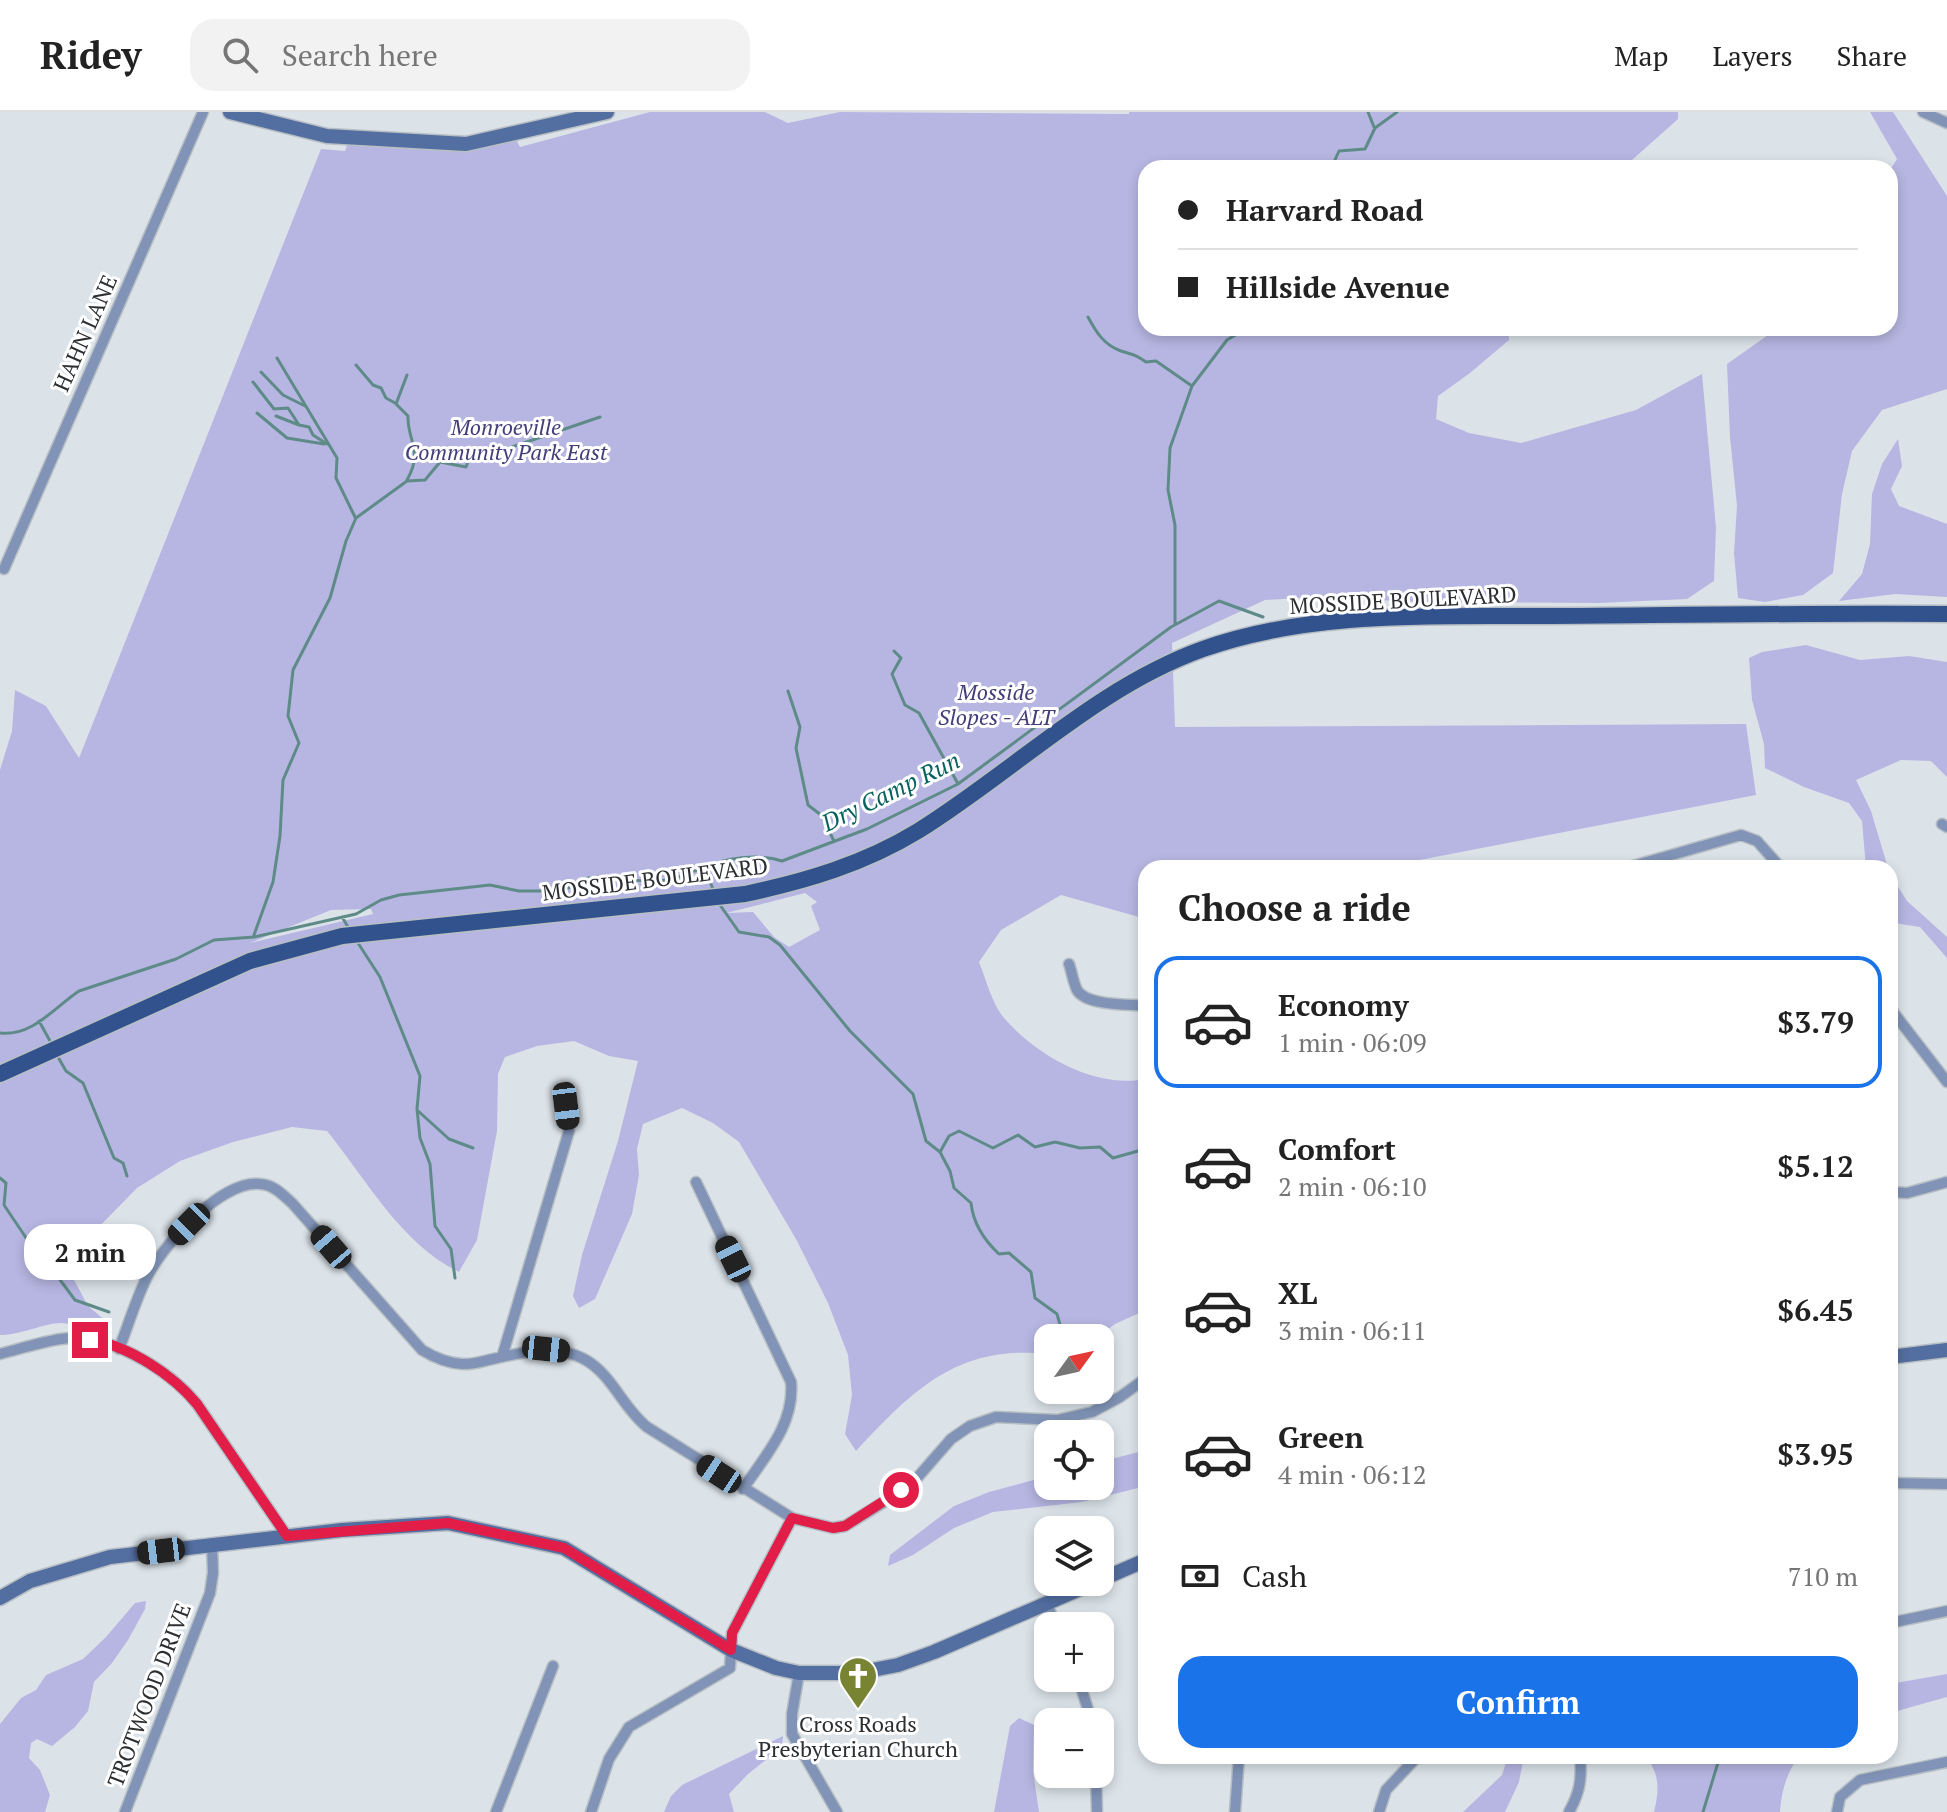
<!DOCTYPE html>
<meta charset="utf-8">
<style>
:root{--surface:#fff;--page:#f2f2f2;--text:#222;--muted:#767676;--line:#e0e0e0;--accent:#1a73e8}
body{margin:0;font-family:"PT Serif",serif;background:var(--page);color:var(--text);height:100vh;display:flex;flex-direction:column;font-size:30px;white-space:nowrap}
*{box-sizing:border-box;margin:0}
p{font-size:26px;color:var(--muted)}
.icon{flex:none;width:44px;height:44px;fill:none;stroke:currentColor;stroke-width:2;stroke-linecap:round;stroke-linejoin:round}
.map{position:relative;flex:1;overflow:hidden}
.details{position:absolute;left:1138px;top:748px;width:760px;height:904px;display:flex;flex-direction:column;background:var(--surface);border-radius:24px;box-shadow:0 4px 12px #0003}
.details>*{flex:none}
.top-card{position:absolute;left:1138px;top:48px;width:760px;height:176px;border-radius:24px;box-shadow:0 4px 12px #0003;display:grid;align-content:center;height:176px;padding:0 40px;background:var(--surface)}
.needle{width:52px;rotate:57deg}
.fabs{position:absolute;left:1034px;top:1212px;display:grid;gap:16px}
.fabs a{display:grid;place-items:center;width:80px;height:80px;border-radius:16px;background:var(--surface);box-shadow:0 4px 12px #0003;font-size:40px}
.end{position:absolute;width:36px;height:36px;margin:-18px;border:10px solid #e11d48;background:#fff;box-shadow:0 0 0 4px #fff}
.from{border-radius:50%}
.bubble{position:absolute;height:56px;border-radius:24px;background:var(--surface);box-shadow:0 4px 12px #0003;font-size:26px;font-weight:800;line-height:56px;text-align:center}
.car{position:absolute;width:24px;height:48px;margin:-24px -12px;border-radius:10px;box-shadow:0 0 6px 2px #0007;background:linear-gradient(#222 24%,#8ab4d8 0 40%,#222 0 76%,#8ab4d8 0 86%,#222 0)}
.top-card b{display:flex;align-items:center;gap:28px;height:76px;font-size:30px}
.top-card b+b{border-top:2px solid var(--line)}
.top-card i{width:20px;height:20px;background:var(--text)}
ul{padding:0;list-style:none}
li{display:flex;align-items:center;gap:24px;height:132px;margin:0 16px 12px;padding:0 24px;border:4px solid transparent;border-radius:24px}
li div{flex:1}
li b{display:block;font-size:30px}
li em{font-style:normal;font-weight:800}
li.on{border-color:var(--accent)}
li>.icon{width:72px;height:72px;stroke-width:1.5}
h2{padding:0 40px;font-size:36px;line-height:96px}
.pay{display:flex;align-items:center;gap:20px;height:88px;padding:0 40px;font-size:30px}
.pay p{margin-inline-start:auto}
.action{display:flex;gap:16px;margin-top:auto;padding:16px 40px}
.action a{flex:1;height:92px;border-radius:24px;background:var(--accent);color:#fff;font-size:32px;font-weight:800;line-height:92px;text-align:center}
header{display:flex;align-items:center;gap:48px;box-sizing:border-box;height:112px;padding:0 40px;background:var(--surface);border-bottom:2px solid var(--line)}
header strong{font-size:38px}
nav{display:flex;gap:44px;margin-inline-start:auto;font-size:28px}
.search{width:560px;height:72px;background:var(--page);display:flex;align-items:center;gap:20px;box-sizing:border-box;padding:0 28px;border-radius:24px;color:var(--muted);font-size:30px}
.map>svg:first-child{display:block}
.green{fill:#b7b6e2;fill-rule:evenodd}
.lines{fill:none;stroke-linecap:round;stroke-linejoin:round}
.stream{stroke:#5e8b88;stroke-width:3}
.street-casing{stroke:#b8bfc4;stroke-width:13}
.secondary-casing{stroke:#b8bfc4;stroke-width:17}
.primary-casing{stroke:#b8bfc4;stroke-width:19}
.street{stroke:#8194b7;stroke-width:10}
.secondary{stroke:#536ea0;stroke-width:14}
.primary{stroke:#32528e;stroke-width:16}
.route{stroke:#e11d48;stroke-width:10}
.labels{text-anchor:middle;stroke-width:6;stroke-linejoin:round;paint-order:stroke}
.street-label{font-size:22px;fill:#2c2f31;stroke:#fff}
.park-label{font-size:22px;font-style:italic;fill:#443e78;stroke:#fff}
.poi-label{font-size:22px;fill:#2c2f31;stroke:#fff}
.water-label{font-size:24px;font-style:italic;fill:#07625e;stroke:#fff}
</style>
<header>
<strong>Ridey</strong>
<div class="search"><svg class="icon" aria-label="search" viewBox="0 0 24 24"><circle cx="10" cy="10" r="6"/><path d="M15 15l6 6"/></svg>Search here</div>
<nav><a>Map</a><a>Layers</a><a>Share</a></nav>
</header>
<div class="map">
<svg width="1947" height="1700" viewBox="0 0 1947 1700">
<rect width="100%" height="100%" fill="#dbe3e9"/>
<path class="green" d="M650,0H765L788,11L840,0L1129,2V0H1678V7L1623,56H1146V216H1509V228L1470,261L1438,284L1436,307L1469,321L1521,331L1636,298L1702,262L1716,416L1714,469L1687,487L1599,491L1417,490L1319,485L1265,488L1172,531L1175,615L1746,612L1756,683L1378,756H1146V807L1061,783L1001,818L979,850C986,867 992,892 1004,906C1037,944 1095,977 1146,967V1198L1115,1212L1096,1226H1048V1242C958,1232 913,1278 856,1339L845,1322L852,1283L848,1243L828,1191L796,1127L739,1030L713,1011L682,996L643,1012L637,1037L639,1063L632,1102L595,1187L579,1196L573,1184L582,1143L618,1029L638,949L609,944L574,929L537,934L505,945L498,962L497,1019L477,1128L459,1160C400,1131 367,1068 327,1019L292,1015L233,1030L180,1049L137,1076L90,1124L72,1164L88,1194L112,1214C86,1220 86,1213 62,1211C47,1210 21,1223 0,1223V658L12,619L15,578L46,594L79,646L321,37L345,39L350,25L466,32L513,21L520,35ZM805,781L817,790L811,794L820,818L789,835L774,825L753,800L726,801ZM371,797L373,802L250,831L331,798Z
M1870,0H1893L1947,84V277L1882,298L1852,339L1842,382L1833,461L1803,483L1765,490L1738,486L1734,441L1737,394L1730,325L1727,252L1778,216H1890V58L1897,47Z
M1898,327L1902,354L1891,377L1899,394L1947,412V485L1895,482L1839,489L1862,462L1870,432L1872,382L1882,352Z
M1806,533L1860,548L1909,544L1947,550V665L1931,649L1901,648L1856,668L1871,699L1888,756H1866L1862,709L1849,691L1804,675L1765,656L1764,632L1752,588L1749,546L1762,540Z
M1890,762L1907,789L1947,825V846L1920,815L1894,811L1890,805Z
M1146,1338V1374L1082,1390L993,1400L954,1416L913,1443L888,1454L890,1443L954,1394L989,1380L1048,1364V1374H1100V1350Z
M146,1489L145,1497L128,1528L112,1551L94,1570L88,1599L75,1615L52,1634L37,1627L31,1631L29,1646L40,1658L50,1683L45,1700H0V1612L21,1586L36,1578L46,1563L83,1547L106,1525L135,1491Z
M1947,1562V1585L1890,1601V1572Z
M1019,1606L1034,1613L1033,1659L1039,1700H994L1010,1614Z
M783,1624L782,1635L748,1662L729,1682L734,1700H664L671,1684L682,1673Z
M1508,1644H1524L1519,1670L1505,1700H1463L1502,1663Z
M1650,1644H1799C1787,1660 1781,1680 1780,1700H1654C1657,1688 1659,1676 1656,1664C1654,1656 1650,1653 1650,1644Z"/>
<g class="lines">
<path class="stream" d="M1368,0L1374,15
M1338,56L1334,50L1339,39L1365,37L1375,16L1397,0
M1088,205C1096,220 1104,233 1121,239C1133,243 1135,242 1146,250L1156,249L1192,274
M277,246L337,346L336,366L355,405
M356,253L373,273L381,276L386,286L395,291
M261,260L283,283L305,294
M253,270L274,297L288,296L299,313L309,315L313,323L327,332
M257,301L287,326L324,332
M276,304L299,313
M407,368C424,338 407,329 408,304L396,292L407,263
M1175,512V413L1168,378L1170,336L1192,274L1227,228L1247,216
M894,539L901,546L892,562L905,593L919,601L957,670
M788,579L800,615L796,636L808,693L821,703L834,729
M704,755L713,777
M720,793L739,820L769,825L780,833L850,919L913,982L926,1029L940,1040L950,1059L954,1076L971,1091C973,1110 984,1128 999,1142L1009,1141L1031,1160L1035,1186L1057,1202L1061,1216L1077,1226
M342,805L348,815
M254,823L273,770L280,724L283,668L299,631L288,604L293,558L330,486L346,429L356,406L407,369L425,368L440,350L466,355L473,336L506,337L600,305
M358,831L380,865L420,964L417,997L420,1026L430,1052L435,1114L451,1137L455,1166
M39,909L50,929
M0,921C32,925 55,895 79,879L176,847L214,828L254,825L356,802L381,788L399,783L490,773L519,779H552L573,775L588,766L598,765C621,765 644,772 667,768C680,766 690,761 702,756C725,746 758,741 782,749L867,717L958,672L1171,515L1219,489L1263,505
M58,945L66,959L83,971L114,1046L123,1051L127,1064
M417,998L449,1027L473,1036
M940,1040L949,1024L959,1019L993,1036L1018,1023L1035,1035L1055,1030L1080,1036L1100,1035L1113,1046L1138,1039L1146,1043
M0,1066L6,1071L4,1093L43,1151L52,1157L75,1188L109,1200
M1703,1700L1720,1644"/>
<g class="street-casing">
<path id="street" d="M1923,0L1947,11
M4,457L203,0
M1942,712L1947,715
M1626,756L1741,723L1757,729L1781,756
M1069,852C1072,860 1073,870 1077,878C1086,894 1129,892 1146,894
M1890,896L1947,970
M696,1070L791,1270C795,1312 765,1344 743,1377
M1890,1080L1907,1081L1947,1070
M119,1237C128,1214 135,1190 146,1167C161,1135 221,1067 261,1072C274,1073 283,1083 292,1091L422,1238C435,1246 447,1251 462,1252C473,1253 483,1249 493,1247C523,1240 556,1232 584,1247C612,1262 622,1295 647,1315L792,1406L833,1416L845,1414L884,1390L917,1366L951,1327L970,1314L996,1305L1057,1308L1092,1300L1120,1285L1146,1266
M0,1242C20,1237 40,1230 61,1227C108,1220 168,1257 197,1292L287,1424
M502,1245L569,1019L566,994
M1890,1371L1947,1372
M1047,1492L1056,1514
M1890,1511L1947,1499
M799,1561L792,1602V1622L837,1700
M1078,1566L1092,1610
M1096,1662L1097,1700
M125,1700L210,1481L213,1461L212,1433
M496,1700L553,1554
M591,1700L609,1647L629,1615L730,1556L732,1521L792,1406
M1235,1700L1239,1644
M1379,1700L1386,1678L1418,1644
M1569,1700C1580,1680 1582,1667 1580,1644
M1837,1700L1840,1685L1860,1668L1947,1650"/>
</g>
<g class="secondary-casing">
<path id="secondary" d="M230,0L327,24L466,32L607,0
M1890,1245L1947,1238
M1100,1468L1146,1448
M0,1486L30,1469L110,1445L342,1418L448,1411L564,1436L731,1538L776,1556L799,1561H857L898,1553L934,1540L1096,1470"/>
</g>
<g class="primary-casing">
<path id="primary" d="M0,962L250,849L342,824L745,782C806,769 864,752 918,719C1013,660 1097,575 1203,537C1314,498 1435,505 1551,504C1683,503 1815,501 1947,502"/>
</g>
<use href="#street" class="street"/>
<use href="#secondary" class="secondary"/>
<use href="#primary" class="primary"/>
</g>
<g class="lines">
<path class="route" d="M90,1228C128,1233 173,1263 197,1292L287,1424L448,1411L564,1436L731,1538L732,1521L792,1406L833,1416L845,1414L901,1378"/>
</g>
<defs>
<g id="church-pin" transform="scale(2)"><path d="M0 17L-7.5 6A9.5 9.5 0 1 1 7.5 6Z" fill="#788432" stroke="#fff"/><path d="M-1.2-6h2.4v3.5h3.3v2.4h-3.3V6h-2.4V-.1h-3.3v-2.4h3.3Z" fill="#fff"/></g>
</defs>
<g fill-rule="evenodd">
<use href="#church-pin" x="858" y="1564"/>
</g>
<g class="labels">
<g class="street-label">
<text transform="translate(85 221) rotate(-66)" y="8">HAHN LANE</text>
<text transform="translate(1403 488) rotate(-3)" y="8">MOSSIDE BOULEVARD</text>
<text transform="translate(655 767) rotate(-7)" y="8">MOSSIDE BOULEVARD</text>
<text transform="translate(149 1583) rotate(-69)" y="8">TROTWOOD DRIVE</text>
</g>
<g class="park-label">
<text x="506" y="323">Monroeville<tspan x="506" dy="25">Community Park East</tspan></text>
<text x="996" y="588">Mosside<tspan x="996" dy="25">Slopes - ALT</tspan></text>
</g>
<g class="poi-label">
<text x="858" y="1620">Cross Roads<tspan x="858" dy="25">Presbyterian Church</tspan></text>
</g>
<g class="water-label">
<text transform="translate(891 680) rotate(-26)" y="8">Dry Camp Run</text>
</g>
</g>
</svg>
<div class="fabs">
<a><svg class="needle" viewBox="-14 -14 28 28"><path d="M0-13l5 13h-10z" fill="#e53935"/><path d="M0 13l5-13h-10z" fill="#767676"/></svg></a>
<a><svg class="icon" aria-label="locate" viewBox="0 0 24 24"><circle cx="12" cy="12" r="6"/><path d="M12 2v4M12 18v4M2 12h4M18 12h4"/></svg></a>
<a><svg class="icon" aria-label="layers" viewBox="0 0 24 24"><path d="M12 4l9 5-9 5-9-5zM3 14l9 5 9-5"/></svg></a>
<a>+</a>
<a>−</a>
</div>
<i class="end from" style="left:901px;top:1378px"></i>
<i class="end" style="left:90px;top:1228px"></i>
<div class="bubble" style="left:24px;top:1112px;width:132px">2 min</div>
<i class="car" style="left:566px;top:994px;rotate:173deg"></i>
<i class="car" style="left:189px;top:1112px;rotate:225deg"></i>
<i class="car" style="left:331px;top:1135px;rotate:319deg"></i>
<i class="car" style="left:733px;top:1147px;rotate:334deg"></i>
<i class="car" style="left:546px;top:1237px;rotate:96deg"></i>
<i class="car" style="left:719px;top:1362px;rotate:303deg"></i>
<i class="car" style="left:161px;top:1439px;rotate:263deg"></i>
<div class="top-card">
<b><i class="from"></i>Harvard Road</b>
<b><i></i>Hillside Avenue</b>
</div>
<section class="details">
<h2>Choose a ride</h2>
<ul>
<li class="on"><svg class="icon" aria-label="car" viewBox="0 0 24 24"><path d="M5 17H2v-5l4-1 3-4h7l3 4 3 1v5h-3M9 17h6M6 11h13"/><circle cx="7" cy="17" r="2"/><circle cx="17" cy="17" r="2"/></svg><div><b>Economy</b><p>1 min · 06:09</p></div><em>$3.79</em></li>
<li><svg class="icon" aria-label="car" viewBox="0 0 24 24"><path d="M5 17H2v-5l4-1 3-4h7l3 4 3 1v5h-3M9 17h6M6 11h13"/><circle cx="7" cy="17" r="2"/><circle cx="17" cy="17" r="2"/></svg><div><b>Comfort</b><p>2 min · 06:10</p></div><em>$5.12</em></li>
<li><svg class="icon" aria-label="car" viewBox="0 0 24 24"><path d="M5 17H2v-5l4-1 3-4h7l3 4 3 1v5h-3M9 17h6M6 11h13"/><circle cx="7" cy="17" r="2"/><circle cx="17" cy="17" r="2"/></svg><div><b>XL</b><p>3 min · 06:11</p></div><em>$6.45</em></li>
<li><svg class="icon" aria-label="car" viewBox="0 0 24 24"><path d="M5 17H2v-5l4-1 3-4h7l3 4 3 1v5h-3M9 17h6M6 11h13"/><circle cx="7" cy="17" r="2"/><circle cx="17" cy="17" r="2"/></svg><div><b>Green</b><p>4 min · 06:12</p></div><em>$3.95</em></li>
</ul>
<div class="pay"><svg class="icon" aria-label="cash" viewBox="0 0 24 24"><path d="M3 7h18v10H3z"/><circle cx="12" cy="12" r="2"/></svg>Cash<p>710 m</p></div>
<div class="action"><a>Confirm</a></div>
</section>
</div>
